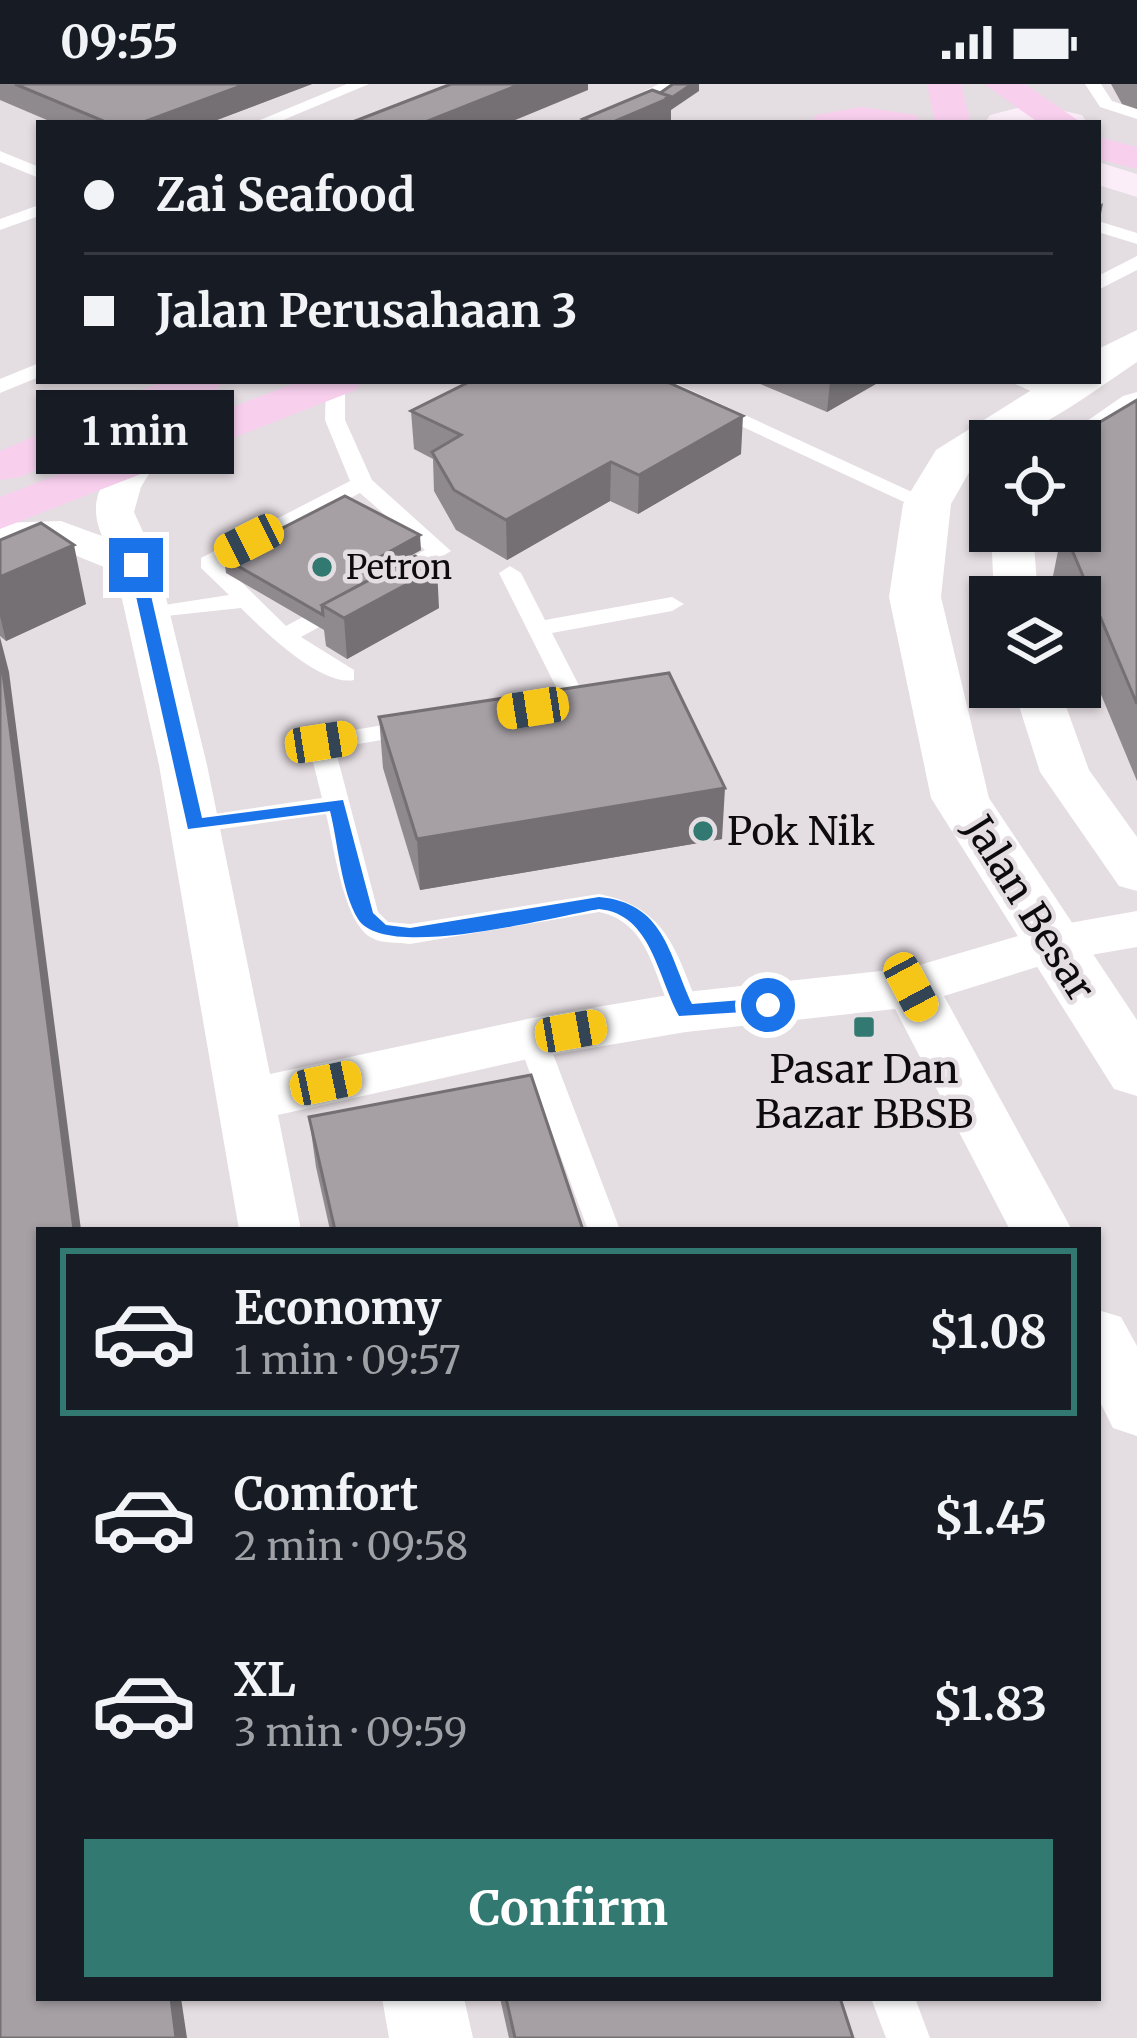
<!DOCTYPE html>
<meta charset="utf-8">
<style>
:root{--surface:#171b24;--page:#242831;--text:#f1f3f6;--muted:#9ea1a6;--line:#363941;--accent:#327972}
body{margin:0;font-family:Merriweather,serif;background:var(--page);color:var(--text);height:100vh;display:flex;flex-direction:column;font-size:45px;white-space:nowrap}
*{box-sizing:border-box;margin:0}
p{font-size:39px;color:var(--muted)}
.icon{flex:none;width:66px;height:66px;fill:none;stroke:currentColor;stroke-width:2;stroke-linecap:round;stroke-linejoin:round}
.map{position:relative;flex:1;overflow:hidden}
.side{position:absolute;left:36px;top:1143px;width:1065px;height:774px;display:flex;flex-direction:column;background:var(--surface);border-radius:0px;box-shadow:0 3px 9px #0004}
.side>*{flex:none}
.banner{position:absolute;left:36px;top:36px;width:1065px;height:264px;border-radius:0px;box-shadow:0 3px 9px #0004;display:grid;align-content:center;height:264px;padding:0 48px;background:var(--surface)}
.controls{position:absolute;left:969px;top:336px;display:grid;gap:24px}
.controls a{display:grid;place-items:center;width:132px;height:132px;border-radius:0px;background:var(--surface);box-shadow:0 3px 9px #0004;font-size:60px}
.end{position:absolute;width:54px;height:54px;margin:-27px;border:15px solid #1a73e8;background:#fff;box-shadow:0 0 0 6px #fff}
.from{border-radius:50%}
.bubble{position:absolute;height:84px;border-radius:0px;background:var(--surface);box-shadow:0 3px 9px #0004;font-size:39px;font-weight:700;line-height:84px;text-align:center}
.car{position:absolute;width:36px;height:72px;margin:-36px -18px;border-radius:15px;box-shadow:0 0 9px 3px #0007;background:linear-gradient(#f5c518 24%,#345 0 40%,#f5c518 0 76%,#345 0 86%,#f5c518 0)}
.banner b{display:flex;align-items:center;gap:42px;height:114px;font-size:45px}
.banner b+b{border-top:3px solid var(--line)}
.banner i{width:30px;height:30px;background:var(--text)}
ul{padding:21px 0 0;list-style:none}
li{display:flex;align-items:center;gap:36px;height:168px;margin:0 24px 18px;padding:0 24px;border:6px solid transparent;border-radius:0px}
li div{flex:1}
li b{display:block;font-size:45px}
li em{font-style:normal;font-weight:700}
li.selected{border-color:var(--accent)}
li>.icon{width:108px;height:108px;stroke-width:1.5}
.cta{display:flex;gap:24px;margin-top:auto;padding:24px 48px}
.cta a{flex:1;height:138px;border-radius:0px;background:var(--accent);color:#fff;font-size:48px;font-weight:700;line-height:138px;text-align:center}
.status{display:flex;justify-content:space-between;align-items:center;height:84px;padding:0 60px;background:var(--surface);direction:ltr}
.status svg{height:33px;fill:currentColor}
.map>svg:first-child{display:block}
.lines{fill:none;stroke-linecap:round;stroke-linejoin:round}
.service{fill:#fff;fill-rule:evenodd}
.minor{fill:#fff;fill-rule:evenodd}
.tertiary{fill:#fff;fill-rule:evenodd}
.secondary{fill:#fceef8;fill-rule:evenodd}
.trunk{fill:#f8d0ee;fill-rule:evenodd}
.wall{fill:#8f8a8e}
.shaded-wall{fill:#747074}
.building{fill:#a6a0a5;stroke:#747074;stroke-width:3}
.route{fill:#1a73e8}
.poi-dot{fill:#327972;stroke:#e4dde2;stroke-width:4.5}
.labels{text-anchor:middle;stroke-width:9;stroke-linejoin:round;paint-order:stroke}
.far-poi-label{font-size:33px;fill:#0d0b0d;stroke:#e4dde2;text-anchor:start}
.poi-label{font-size:39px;fill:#0d0b0d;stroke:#e4dde2;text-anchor:start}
.street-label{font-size:39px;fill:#0d0b0d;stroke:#e4dde2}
</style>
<div class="status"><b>09:55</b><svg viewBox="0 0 49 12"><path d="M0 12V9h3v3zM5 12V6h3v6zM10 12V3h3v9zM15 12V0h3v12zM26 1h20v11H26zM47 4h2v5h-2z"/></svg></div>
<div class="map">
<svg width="1137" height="1954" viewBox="0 0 1137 1954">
<rect width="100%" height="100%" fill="#e4dde2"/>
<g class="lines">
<path class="service" d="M347,0H369L276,39H253Z
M659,0H680L599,39H578Z
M1085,0H1101L1112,17L1137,25V35L1100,23Z
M0,67L39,83V94L0,78Z
M39,121V132L0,146V135Z
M1098,137L1137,149V160L1098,148Z
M1137,172V186L1098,206V192Z
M39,279V293L0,309V295Z
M345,297V336L372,396L451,467L396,501H380V491L425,466L360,409L223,480L286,542L338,514H354V524L301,553L354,586V596C321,603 263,546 241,524L138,535V525L229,511L201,484V474L350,397L325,336L326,299Z
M644,297H671L938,420L919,425Z
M1009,297H1037L1065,311L1048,315Z
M510,482L521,489L545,536L672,513L684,520L672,527L552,549L587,617L575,624L563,617L499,489Z
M419,635L428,638V648L335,664L378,828L388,838L410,840L599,810C669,824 676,869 701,928L696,935H676C653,896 652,839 599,828L410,860C399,858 382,860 372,854C343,839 334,761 326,730L194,749L181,741L194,733L322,714L308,658L312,653Z
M532,943L547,954L620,1146H588L517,954Z
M871,1914H915L930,1954H886Z"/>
<path class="minor" d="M1137,308V337L1080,368V357H1058L1123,312Z
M137,365L151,368L157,377L141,403L134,428L158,481L207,681L270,990L532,934L686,908L909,884L1052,842L1137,827V863L1056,877L944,912L1072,1146H1010L895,925L686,948L532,974L278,1031L301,1146H239L159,681L116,488L55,463L0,465V439L61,437L102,452C87,417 102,398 123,368Z
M991,447H1033L1038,513H994Z
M1013,603H1059L1089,686L1137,753V807L1119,802L1040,688Z
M1098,1226L1121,1233L1137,1262V1352L1113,1344L1098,1314Z
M382,1914H464L473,1954H389Z"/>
<path class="tertiary" d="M1137,246V278C1102,301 1030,357 990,357V373L971,385L951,420L941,513L989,714L1137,936V1012L1114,1005L931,714L889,513L903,420L936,366L1046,297H1098V265Z"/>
<path class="secondary" d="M1032,20L1082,31L1087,39H985L990,31Z
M1098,78L1137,90V113L1098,101Z"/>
<path class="trunk" d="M927,0H961L971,39H935Z
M984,0H1025L1079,37L1039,39Z
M861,23L916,31L921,39H811L816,31Z
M1098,53L1137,63V85L1098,75Z
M163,297H223L217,306L20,393L0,396V367Z
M300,297H362L356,306L0,445V413Z"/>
</g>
<path class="wall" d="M0,0H312L209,39H54L0,16Z
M1111,0H1137V25L1122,20Z
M753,297H881L827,328Z
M1137,316V697L1080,560V513H1061L1053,492L1062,447H1080Z
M411,327L741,370L638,430L610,417L507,476L456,446L434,407L433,375L414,365Z
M0,456L86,520L6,557L0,552Z
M421,466L392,482L439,524L347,575L326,562L324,546L226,489L224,474Z
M379,633L722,755L420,806L383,684Z
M309,1033L583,1146H330L316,1083Z
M500,1914H840L853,1954H509Z"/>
<path class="shaded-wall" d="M246,0H312L209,39H141Z
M521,0H588V6L508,39H423Z
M692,0H699V7L671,26V37L666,39H611Z
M1103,119L1098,146V122Z
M830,297H881L827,328Z
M743,332L741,370L638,430L639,391Z
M611,378L610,417L507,476L506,436Z
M420,451L421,466L379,489L378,474Z
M74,461L86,520L6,557L0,532V493Z
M437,484L439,524L347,575L344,534Z
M0,553L9,588L81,1146H74L0,566Z
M725,704L722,755L420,806L417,755Z
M171,1914H181L187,1954H176Z"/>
<path class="building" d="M15,0H246L141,39H108Z
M451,0H521L423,39H350Z
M673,0H692L670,15L668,14L672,13L660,9Z
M652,6L672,13L611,39H593L583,35Z
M471,297H665L743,332L639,391L611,378L506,436L454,406L432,368L461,351L411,327Z
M1137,316V620L1064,447H1080V395L1100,338Z
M345,412L420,451L378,474L393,483L322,521L323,531L224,474Z
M41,439L74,461L0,493V456Z
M415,472L437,484L344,534L322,521Z
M0,566L74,1146H39V1914H171L176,1954H0Z
M669,589L725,704L417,755L379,633Z
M531,991L583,1146H335L309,1033Z
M506,1914H840L853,1954H515Z"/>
<path class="route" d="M136,476L144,481L202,734L343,716L373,829L386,841L410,844L599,813C664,819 668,868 692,920L768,914L777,921L775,926L679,932C657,891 651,830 599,825C551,833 385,878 358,835C341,807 338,758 330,727L188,745L129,481Z"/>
<g class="poi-dot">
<circle cx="322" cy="483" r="12"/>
<circle cx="703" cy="747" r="12"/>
<rect x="852" y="931" width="24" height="24" rx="6"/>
</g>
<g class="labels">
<g class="far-poi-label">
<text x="346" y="495">Petron</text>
</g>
<g class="poi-label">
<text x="727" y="761">Pok Nik</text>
<text x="864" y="999" text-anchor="middle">Pasar Dan<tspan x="864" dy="45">Bazar BBSB</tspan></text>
</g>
<g class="street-label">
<text transform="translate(1030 824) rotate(58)" y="14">Jalan Besar</text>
</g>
</g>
</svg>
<div class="controls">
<a><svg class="icon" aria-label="locate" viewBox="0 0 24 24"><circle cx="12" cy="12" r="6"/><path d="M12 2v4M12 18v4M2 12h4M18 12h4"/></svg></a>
<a><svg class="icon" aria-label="layers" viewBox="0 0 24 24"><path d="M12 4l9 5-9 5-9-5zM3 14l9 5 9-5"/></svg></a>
</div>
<i class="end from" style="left:768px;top:921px"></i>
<i class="end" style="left:136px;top:481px"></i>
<div class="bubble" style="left:36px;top:306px;width:198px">1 min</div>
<i class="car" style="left:249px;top:457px;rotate:243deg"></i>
<i class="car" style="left:533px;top:624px;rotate:261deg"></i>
<i class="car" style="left:321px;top:658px;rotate:81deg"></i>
<i class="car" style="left:911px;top:903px;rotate:152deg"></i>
<i class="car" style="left:571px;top:947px;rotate:80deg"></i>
<i class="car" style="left:326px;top:999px;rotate:78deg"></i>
<div class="banner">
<b><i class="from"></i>Zai Seafood</b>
<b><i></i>Jalan Perusahaan 3</b>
</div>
<section class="side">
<ul>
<li class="selected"><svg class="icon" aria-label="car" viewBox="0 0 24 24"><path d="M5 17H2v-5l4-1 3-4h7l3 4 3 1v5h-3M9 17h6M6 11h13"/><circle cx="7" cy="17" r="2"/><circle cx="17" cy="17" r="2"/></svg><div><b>Economy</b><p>1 min · 09:57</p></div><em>$1.08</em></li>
<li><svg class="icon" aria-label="car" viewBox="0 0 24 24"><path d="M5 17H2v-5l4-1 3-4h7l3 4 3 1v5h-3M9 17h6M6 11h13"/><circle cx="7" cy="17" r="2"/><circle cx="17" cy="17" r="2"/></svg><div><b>Comfort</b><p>2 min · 09:58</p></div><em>$1.45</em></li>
<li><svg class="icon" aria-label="car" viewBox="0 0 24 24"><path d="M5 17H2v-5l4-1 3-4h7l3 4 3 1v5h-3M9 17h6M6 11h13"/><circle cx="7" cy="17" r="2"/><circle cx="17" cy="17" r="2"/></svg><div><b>XL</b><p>3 min · 09:59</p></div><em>$1.83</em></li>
</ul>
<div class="cta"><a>Confirm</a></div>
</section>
</div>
